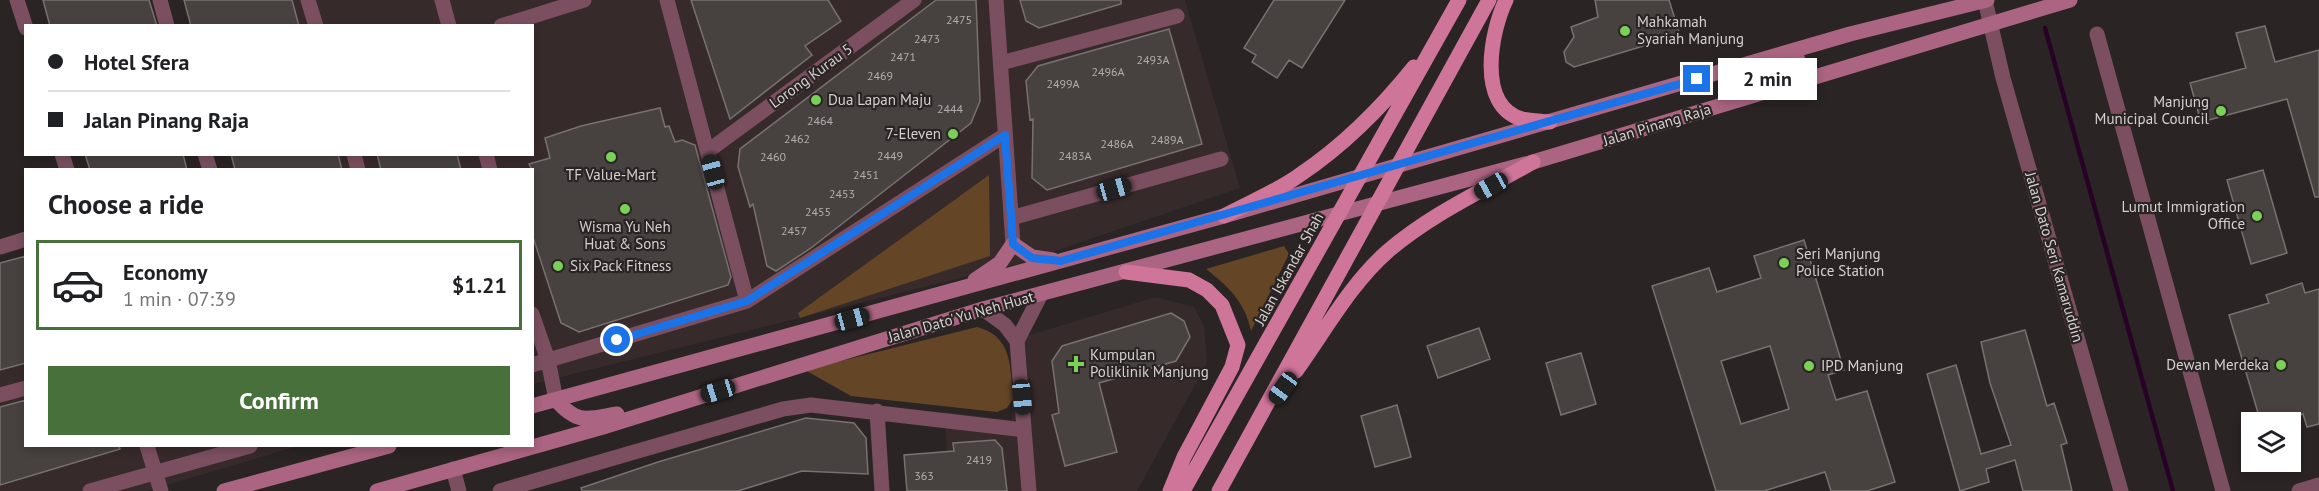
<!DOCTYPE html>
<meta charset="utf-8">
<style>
:root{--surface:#fff;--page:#f6f6f6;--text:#202124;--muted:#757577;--line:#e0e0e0;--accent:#48703b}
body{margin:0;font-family:"PT Sans",sans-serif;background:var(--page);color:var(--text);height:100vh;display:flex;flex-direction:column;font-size:22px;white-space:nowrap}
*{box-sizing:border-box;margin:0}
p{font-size:20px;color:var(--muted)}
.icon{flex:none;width:33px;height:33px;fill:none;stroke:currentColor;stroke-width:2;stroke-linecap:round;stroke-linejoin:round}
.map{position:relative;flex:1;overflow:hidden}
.sheet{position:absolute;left:24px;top:168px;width:510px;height:279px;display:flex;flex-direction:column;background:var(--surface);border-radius:0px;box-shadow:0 3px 9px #0003}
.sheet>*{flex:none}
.banner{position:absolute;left:24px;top:24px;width:510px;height:132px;border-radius:0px;box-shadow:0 3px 9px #0003;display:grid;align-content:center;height:132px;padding:0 24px;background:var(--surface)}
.fabs{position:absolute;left:2241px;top:412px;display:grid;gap:12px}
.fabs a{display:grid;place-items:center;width:60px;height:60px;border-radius:0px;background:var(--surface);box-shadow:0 3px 9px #0003;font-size:30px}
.end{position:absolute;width:27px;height:27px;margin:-14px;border:8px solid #1a73e8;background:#fff;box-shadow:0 0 0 3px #fff}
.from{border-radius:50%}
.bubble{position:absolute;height:42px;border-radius:0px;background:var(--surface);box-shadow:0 3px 9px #0003;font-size:20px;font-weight:800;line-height:42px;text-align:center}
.car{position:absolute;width:18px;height:36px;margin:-18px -9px;border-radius:8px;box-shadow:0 0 4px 2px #0007;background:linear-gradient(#222 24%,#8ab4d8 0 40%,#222 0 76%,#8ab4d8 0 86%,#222 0)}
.banner b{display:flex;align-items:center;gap:21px;height:57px;font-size:22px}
.banner b+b{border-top:2px solid var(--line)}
.banner i{width:15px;height:15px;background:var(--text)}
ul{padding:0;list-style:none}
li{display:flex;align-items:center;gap:18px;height:90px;margin:0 12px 9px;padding:0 12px;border:3px solid var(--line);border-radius:0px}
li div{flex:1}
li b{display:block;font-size:22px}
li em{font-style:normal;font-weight:800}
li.selected{border-color:var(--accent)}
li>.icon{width:54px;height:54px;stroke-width:1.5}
h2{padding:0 24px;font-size:27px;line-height:72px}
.primary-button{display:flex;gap:12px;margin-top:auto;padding:12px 24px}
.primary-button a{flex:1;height:69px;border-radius:0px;background:var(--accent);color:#fff;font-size:24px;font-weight:800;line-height:69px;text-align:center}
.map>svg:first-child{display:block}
.built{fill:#372a2a}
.green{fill:#644626}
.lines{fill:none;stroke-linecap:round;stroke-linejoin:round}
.stream{stroke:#280226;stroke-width:4.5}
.building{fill:#47423f;stroke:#78716f;stroke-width:1.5;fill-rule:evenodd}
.minor{stroke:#7b4f60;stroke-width:15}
.tertiary{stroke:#7b4f60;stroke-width:15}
.secondary{stroke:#ab6481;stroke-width:15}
.primary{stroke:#d0759a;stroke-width:15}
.route{stroke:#1a73e8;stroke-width:8}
.poi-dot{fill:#79d157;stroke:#2a2424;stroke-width:2}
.labels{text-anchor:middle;stroke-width:4.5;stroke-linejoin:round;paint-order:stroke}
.number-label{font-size:12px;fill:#b2adac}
.poi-label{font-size:15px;fill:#d5d1d1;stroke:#2a2424;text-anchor:start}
.street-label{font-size:15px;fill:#d5d1d1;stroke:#2a2424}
</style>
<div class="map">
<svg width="2319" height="491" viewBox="0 0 2319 491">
<rect width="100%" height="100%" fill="#2a2424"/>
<path class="built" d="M231,0H1185L1240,188L1017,264L533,384L532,170L281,169L276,155L532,154V26L238,25Z
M1155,297L1194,307L1204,326L1207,363L1137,491H950L944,412L1012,420L1010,341Z
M25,304L26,446H298L147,491H0V312Z"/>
<path class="green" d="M989,175L990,256L800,318L798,313Z
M1284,246L1289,254L1251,331C1245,302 1229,287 1206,269Z
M977,327C1013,336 1010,368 1013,399L1007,408L997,412L851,396L805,370Z"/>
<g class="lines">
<path class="stream" d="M2045,28L2173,491"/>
</g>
<path class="building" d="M43,0H149L157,26H50Z
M184,0H292L299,26H191Z
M691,0H828L841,21L805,46L812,55L730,119Z
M936,0H976L980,101L971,123L811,248L776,271L767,266L753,204L750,207L738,167L740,149Z
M1020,0H1121V4L1039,28L1026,21Z
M1274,0H1345L1302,68L1289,60L1277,78L1252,62L1256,55L1244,48Z
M1595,0H1669L1680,35L1574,67L1566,62L1564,52L1574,37L1571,27L1598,17Z
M2265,26L2275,62L2319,50V197H2315L2287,99L2201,122L2190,83L2246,68L2236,33Z
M1169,29L1202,144L1047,190L1032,178L1033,119L1030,120L1026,81L1038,66Z
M660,108L665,127L669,126L675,142L682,140L695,145L731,277L728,285L579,332L561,323L532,234V170L529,164L550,158L545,138L581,126Z
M85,154H183L187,170H90Z
M231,154H338L342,170H235Z
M377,154H457L461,170H381Z
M2263,170L2287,253L2251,264L2227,180Z
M1804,240L1844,370L1828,375L1836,400L1867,391L1895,482L1867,491H1831L1825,472L1764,491H1716L1652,286L1709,268L1717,292L1761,278L1754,256ZM1770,346L1789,409L1741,424L1721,361Z
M26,256V363L0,370V263Z
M2302,283L2305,293L2319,289V424L2307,427L2303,414L2275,423H2261L2229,315L2269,303L2266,295Z
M1171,313L1184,321L1190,337L1176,361L1099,383L1117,452L1065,466L1052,415L1059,413L1052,361L1062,346Z
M1479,328L1490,359L1438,378L1427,346Z
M2025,330L2047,406L2054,403L2067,443L2061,445L2072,491H2023L2015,460L1986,469L1989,482L1960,491L1927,374L1956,365L1981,454L2011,445L1990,383L1981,342Z
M1581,353L1596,404L1561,415L1546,363Z
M26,400V446H119L120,449L0,485V407Z
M1397,405L1411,457L1375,467L1361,416Z
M806,418L854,423L866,438L868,474L802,471L738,491H582L581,488L658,462Z
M995,440L1002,448L1007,491H907L904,455L954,451L953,443Z"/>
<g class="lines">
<path class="minor" d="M17,0L26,28
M160,0L167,26
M308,0L316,26
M442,0L449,26
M667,0L747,301
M996,0L1013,244
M501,26L584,0
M2097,34L2223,491
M1001,63L1177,16
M708,151L914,0
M62,154L67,170
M205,154L210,170
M354,154L358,170
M486,154L490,170
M1011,218L1221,159
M0,247L26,239
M983,309L1005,325L1017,341
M532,314L548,360L556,400
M532,365L747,301L1005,135
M0,395L26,388
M877,411L882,491
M147,446L161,491
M453,469L459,491
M90,491L250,446
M500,491L783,409L811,405L1024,430
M1029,491L1017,341L1041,294"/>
<path class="tertiary" d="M1985,0L2003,78L2121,491
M2299,491L2319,485"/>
<path class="secondary" d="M1795,50L1804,81
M975,280L1000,263L1013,244L1032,257L1053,260
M556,400C578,425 587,419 617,414
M532,406L1224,216L1850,34L1987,0
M224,491L389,446
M377,491L603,427L983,309L1533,162L2070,0"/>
<path class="primary" d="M1506,0C1491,31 1476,106 1522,119C1531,121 1541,121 1550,122
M1224,216C1250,202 1278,191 1301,174C1344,145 1381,108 1414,67
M1126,272L1189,280L1207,290L1222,305L1238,345L1232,367L1184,457L1170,491
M1296,371C1325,331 1351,283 1388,251C1431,214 1484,190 1533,162
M1183,491L1459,0
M1219,491L1489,0"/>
</g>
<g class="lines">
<path class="route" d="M617,340L747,301L1005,135L1013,244L1032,258L1061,261L1697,79"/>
</g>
<g class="poi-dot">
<circle cx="1625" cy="31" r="6"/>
<circle cx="816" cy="100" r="6"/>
<circle cx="2221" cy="111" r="6"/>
<circle cx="953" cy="134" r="6"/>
<circle cx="611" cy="157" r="6"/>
<circle cx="625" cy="209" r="6"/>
<circle cx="2257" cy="216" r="6"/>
<circle cx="1784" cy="263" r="6"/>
<circle cx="558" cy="266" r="6"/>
<path d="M1073 355h6v6h6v6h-6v6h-6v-6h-6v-6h6z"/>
<circle cx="2281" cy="365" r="6"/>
<circle cx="1809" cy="366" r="6"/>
</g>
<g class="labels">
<g class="number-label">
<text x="959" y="24">2475</text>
<text x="927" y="43">2473</text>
<text x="903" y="61">2471</text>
<text x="1153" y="64">2493A</text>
<text x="1108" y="76">2496A</text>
<text x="880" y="80">2469</text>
<text x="1063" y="88">2499A</text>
<text x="950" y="113">2444</text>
<text x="820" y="125">2464</text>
<text x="797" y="143">2462</text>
<text x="1167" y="144">2489A</text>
<text x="1117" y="148">2486A</text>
<text x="890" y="160">2449</text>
<text x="1075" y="160">2483A</text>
<text x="773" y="161">2460</text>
<text x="866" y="179">2451</text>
<text x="842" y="198">2453</text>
<text x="818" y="216">2455</text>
<text x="794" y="235">2457</text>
<text x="979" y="464">2419</text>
<text x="924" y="480">363</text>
</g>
<g class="poi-label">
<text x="1637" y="27">Mahkamah<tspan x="1637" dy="17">Syariah Manjung</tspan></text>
<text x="828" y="105">Dua Lapan Maju</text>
<text x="2209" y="107" text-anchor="end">Manjung<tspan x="2209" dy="17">Municipal Council</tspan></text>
<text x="941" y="139" text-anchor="end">7-Eleven</text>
<text x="611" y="180" text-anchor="middle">TF Value-Mart</text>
<text x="2245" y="212" text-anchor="end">Lumut Immigration<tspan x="2245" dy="17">Office</tspan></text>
<text x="625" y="232" text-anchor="middle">Wisma Yu Neh<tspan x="625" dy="17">Huat &amp; Sons</tspan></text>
<text x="1796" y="259">Seri Manjung<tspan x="1796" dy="17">Police Station</tspan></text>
<text x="570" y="271">Six Pack Fitness</text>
<text x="1090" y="360">Kumpulan<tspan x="1090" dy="17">Poliklinik Manjung</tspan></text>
<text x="2269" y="370" text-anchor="end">Dewan Merdeka</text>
<text x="1821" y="371">IPD Manjung</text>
</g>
<g class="street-label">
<text transform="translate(811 76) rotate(-36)" y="5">Lorong Kurau 5</text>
<text transform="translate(1657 125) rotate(-17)" y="5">Jalan Pinang Raja</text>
<text transform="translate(2054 257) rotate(74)" y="5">Jalan Dato Seri Kamaruddin</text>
<text transform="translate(1289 269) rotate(-61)" y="5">Jalan Iskandar Shah</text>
<text transform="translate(961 317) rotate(-16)" y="5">Jalan Dato' Yu Neh Huat</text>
</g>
</g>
</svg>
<div class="fabs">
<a><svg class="icon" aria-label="layers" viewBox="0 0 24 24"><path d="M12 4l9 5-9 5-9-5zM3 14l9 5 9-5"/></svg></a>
</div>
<i class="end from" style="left:617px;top:340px"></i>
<i class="end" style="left:1697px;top:79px"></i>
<div class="bubble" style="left:1718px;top:58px;width:99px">2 min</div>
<i class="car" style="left:713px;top:172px;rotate:345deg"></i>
<i class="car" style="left:1491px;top:186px;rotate:241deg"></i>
<i class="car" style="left:1114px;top:189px;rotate:74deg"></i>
<i class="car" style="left:852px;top:319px;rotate:75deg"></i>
<i class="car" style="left:1283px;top:388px;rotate:216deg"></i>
<i class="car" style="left:718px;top:391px;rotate:253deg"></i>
<i class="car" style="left:1022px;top:397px;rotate:175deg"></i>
<div class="banner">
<b><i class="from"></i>Hotel Sfera</b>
<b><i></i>Jalan Pinang Raja</b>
</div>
<section class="sheet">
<h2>Choose a ride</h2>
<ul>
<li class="selected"><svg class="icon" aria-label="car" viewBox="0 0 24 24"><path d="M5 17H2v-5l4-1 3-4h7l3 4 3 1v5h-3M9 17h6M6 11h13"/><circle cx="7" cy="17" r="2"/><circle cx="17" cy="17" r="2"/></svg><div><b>Economy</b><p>1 min · 07:39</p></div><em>$1.21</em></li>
</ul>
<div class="primary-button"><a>Confirm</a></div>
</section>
</div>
